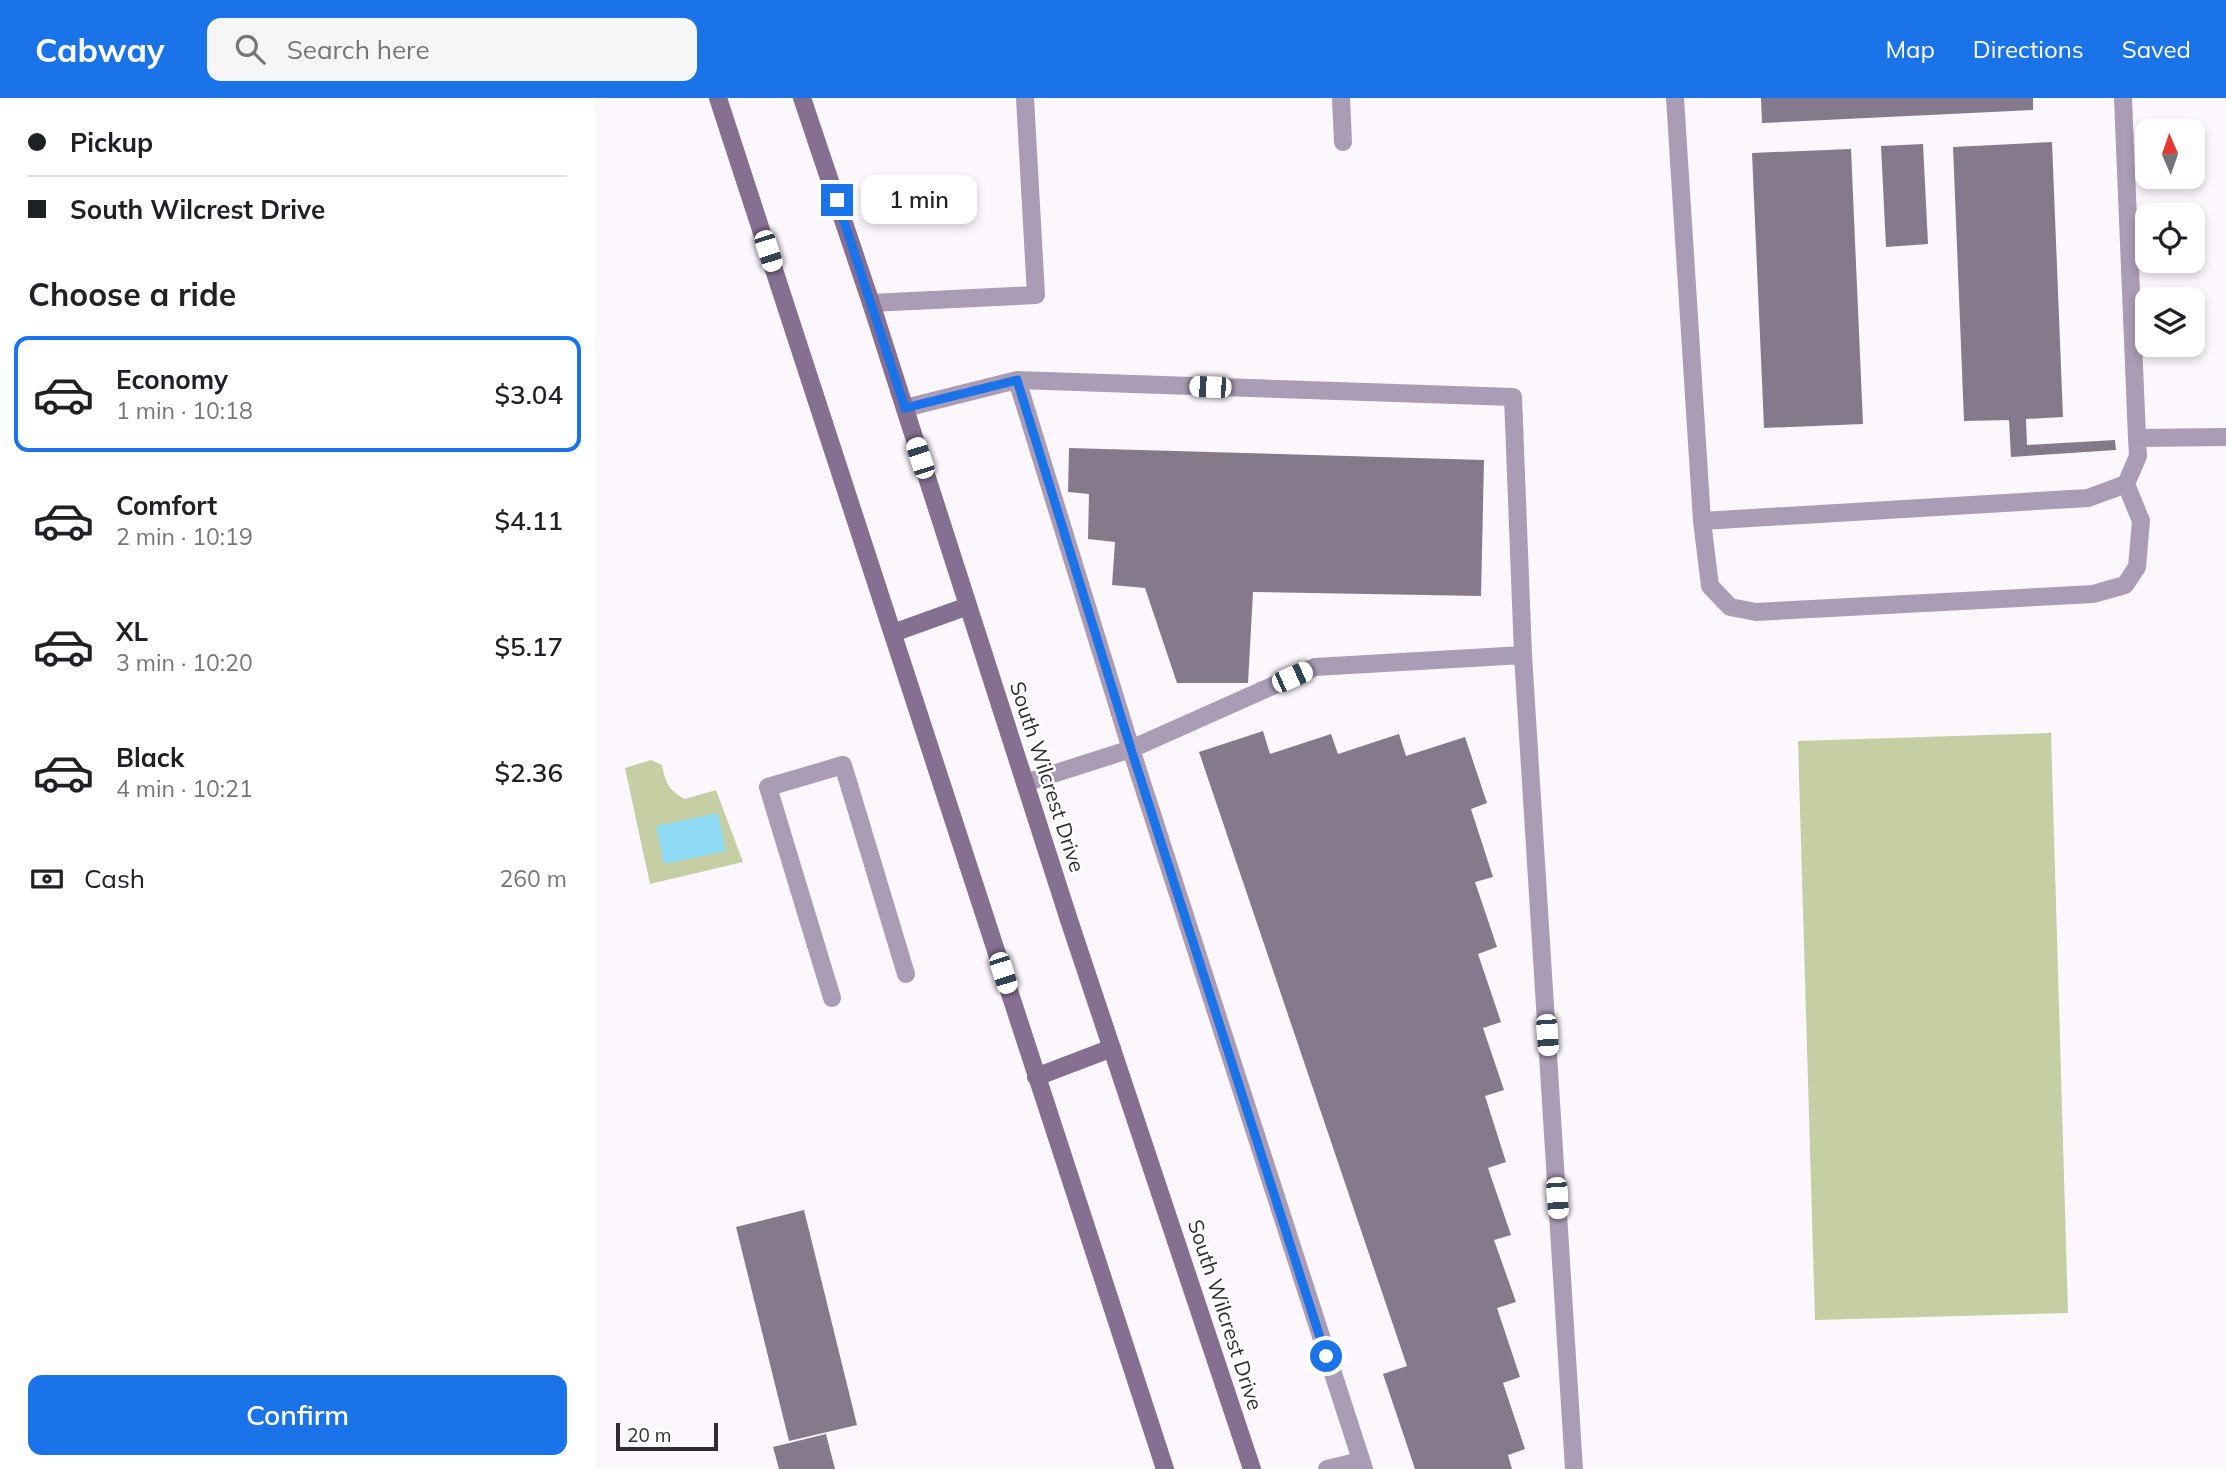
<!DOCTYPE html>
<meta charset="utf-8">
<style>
:root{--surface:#fff;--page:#f6f6f6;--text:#202124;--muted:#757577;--line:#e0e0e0;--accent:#1a73e8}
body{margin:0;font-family:Mulish,sans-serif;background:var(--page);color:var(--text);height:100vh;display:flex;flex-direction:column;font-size:26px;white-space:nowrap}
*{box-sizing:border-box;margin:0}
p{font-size:23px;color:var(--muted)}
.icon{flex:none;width:38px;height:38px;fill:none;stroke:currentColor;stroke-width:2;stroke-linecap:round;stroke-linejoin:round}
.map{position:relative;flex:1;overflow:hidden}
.drawer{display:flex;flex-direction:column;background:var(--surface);width:595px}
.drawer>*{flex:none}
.hud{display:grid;align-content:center;height:154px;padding:0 28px;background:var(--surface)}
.needle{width:46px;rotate:358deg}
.fabs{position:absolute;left:1540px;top:21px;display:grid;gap:14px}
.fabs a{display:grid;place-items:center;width:70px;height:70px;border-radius:14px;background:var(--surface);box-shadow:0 4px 10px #0003;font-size:35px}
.scale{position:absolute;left:21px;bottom:18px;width:102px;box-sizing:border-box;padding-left:7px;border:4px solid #302a31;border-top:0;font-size:19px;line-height:24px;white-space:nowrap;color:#302a31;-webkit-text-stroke:5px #fff;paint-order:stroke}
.end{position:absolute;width:32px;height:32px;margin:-16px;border:9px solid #1a73e8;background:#fff;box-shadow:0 0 0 4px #fff}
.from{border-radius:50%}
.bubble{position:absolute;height:49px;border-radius:14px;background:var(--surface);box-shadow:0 4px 10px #0003;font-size:23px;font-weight:600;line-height:49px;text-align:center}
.car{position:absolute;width:21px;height:42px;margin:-21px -10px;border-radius:9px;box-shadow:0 0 5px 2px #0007;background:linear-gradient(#fff 24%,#345 0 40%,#fff 0 76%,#345 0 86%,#fff 0)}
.hud b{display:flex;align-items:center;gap:24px;height:66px;font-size:26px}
.hud b+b{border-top:2px solid var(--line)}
.hud i{width:18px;height:18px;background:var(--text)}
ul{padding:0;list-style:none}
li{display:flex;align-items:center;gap:21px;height:116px;margin:0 14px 10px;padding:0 14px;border:4px solid transparent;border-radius:14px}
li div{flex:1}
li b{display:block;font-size:26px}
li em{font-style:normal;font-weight:600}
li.current{border-color:var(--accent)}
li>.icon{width:63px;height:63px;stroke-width:1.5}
h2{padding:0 28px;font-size:32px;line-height:84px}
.pay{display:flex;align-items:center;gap:18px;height:77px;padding:0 28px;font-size:26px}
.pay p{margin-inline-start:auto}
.button{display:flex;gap:14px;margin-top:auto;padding:14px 28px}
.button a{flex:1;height:80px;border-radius:14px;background:var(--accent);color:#fff;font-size:28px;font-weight:600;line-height:80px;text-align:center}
header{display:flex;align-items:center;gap:42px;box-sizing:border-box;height:98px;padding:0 35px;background:var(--accent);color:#fff}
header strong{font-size:33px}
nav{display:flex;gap:38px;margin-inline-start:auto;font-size:24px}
.search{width:490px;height:63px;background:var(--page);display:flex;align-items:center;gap:18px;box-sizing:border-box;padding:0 24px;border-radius:14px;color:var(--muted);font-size:26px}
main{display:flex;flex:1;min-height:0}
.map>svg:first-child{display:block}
.green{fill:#c5cfa3}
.water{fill:#90dbf5}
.building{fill:#847a8b}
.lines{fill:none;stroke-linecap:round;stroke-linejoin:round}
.lane{stroke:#aa9cb4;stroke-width:18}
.secondary{stroke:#857091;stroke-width:18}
.route{stroke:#1a73e8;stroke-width:9}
.labels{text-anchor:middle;stroke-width:5;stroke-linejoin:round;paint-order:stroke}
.street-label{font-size:21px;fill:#302a31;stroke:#fff}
</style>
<header>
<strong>Cabway</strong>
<div class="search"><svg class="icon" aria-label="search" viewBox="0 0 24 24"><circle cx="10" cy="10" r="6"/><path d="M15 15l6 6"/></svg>Search here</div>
<nav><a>Map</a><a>Directions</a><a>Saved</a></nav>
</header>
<main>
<section class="drawer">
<div class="hud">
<b><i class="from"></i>Pickup</b>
<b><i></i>South Wilcrest Drive</b>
</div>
<h2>Choose a ride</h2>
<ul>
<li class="current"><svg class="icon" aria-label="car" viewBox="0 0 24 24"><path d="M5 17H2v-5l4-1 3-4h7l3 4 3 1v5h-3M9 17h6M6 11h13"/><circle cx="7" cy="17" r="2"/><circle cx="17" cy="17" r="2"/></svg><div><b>Economy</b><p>1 min · 10:18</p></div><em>$3.04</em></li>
<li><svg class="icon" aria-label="car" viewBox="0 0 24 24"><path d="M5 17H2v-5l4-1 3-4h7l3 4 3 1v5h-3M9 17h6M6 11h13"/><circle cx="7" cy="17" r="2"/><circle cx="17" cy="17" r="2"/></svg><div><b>Comfort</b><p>2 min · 10:19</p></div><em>$4.11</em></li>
<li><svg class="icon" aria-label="car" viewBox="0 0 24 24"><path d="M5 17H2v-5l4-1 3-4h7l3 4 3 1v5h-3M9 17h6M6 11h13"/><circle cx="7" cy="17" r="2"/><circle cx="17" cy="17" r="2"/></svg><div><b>XL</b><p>3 min · 10:20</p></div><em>$5.17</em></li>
<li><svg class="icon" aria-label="car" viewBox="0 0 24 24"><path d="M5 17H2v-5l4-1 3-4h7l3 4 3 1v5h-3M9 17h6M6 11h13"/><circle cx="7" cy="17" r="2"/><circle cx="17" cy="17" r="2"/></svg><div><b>Black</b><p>4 min · 10:21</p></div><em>$2.36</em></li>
</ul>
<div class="pay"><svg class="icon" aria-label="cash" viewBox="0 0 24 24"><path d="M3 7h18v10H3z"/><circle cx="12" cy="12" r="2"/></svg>Cash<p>260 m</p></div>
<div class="button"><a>Confirm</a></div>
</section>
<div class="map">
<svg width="1631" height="1371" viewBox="0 0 1631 1371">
<rect width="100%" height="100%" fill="#fcf6fd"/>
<path class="green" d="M1456,635L1473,1215L1220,1222L1203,643Z
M56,662L67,667C70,684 74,693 90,701L121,692L148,764L55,786L30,670Z"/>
<path class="water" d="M123,715L131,753L69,766L61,728Z"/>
<path class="building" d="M1166,0H1438V12L1167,25Z
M1457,44L1468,319L1431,321L1432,347L1520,342L1521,352L1416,359L1414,322L1369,323L1358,49Z
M1328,46L1333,146L1291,149L1286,48Z
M1256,51L1268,326L1169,330L1157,55Z
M474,350L889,362L886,498L658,494L653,585H582L550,490L517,487L520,444L493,441L494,396L473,394Z
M668,633L675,656L736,636L743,656L804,636L811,658L870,639L892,705L876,711L898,779L880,784L902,849L883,856L906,924L888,930L909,992L890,998L911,1064L893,1070L916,1137L899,1142L921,1204L902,1210L925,1279L908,1285L930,1351L913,1357L917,1371H820L788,1276L812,1268L604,654Z
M209,1112L262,1327L194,1343L141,1129Z
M231,1336L240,1371H184L178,1349Z"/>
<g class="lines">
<path class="lane" d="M746,0L748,44
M1080,0L1107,423L1115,488L1135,509L1161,514L1498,496L1530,487L1542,469L1546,423L1531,386L1543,358L1542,340
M1528,0L1542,340L1631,339
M276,205L441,197L430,0
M422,282L536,651L769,1371
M310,310L422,282L918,299L928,557L979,1371
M1107,423L1493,400L1531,386
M430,685L536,651L720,569L928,557
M237,900L173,689L248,667L311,876
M732,1371L765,1363"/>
<path class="secondary" d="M123,0L570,1371
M207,0L276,205L474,822L657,1371
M298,535L373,508
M441,979L517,950"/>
</g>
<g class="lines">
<path class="route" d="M242,102L310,310L422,282L536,651L731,1258"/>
</g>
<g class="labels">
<g class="street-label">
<text transform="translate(452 679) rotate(72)" y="7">South Wilcrest Drive</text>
<text transform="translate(630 1217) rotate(72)" y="7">South Wilcrest Drive</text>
</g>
</g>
</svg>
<div class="fabs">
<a><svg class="needle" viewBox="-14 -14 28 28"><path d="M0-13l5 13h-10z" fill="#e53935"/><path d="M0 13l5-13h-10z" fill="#757577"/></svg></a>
<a><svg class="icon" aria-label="locate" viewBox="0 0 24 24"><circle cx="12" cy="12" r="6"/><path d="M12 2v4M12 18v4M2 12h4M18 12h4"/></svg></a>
<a><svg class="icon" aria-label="layers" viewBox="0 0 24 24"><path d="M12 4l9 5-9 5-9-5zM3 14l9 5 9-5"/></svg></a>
</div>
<div class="scale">20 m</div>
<i class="end from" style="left:731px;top:1258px"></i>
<i class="end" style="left:242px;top:102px"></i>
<div class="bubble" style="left:266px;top:77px;width:116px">1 min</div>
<i class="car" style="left:173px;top:153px;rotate:162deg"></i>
<i class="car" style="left:615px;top:289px;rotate:272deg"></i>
<i class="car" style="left:325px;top:360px;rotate:342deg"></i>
<i class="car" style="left:697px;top:579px;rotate:66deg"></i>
<i class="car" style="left:408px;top:875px;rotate:162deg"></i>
<i class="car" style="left:952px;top:937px;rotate:176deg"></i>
<i class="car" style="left:962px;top:1100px;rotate:176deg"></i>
</div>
</main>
